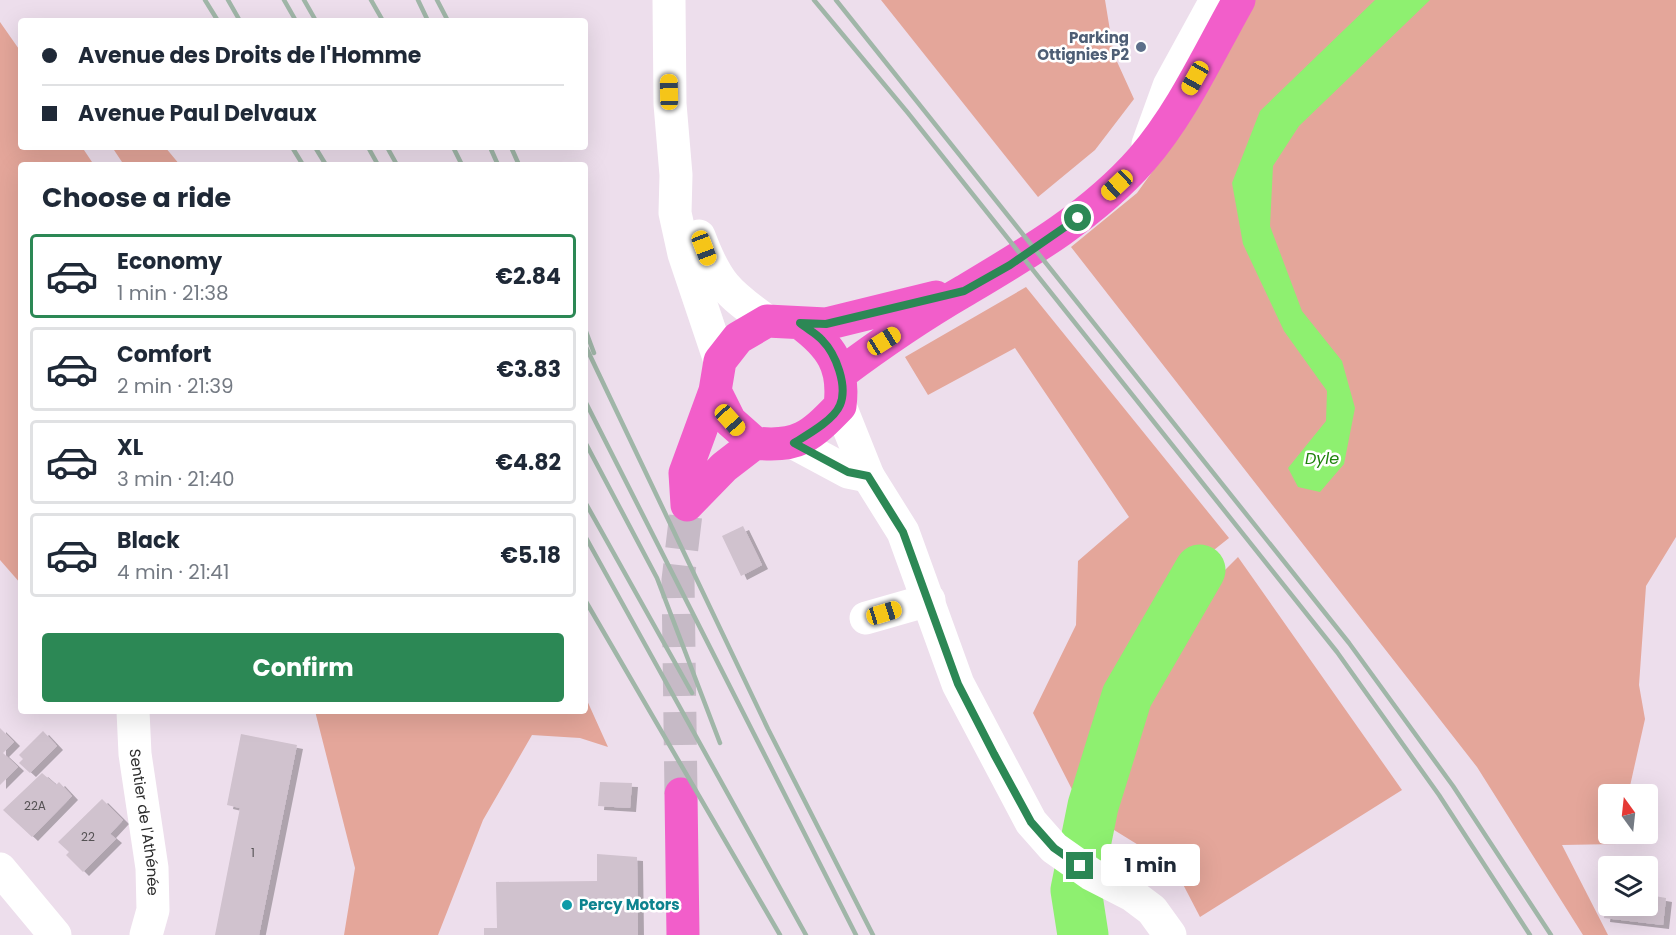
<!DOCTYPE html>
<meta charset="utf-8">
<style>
:root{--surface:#fff;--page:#f2f2f3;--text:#1f2937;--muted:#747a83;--line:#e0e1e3;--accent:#2c8855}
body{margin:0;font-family:Poppins,sans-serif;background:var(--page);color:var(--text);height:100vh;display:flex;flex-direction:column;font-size:22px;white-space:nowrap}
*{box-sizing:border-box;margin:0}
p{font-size:20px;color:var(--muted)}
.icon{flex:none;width:33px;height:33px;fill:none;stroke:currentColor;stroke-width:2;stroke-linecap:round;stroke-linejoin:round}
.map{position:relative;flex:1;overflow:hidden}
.drawer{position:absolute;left:18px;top:162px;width:570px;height:552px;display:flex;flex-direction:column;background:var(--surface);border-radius:6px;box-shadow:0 6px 24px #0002}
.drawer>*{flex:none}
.guide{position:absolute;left:18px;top:18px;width:570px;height:132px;border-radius:6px;box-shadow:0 6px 24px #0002;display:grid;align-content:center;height:132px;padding:0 24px;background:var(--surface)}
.needle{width:39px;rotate:345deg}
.controls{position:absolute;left:1598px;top:784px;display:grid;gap:12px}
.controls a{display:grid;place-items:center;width:60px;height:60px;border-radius:6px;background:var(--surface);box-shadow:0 6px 24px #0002;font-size:30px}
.end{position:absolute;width:27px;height:27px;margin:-14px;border:8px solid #2c8855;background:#fff;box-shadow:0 0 0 3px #fff}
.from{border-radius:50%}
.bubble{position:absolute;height:42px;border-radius:6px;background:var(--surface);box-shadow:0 6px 24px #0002;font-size:20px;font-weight:700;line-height:42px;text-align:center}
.car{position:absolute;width:18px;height:36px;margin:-18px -9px;border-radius:8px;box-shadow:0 0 4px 2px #0007;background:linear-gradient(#f5c518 24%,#345 0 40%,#f5c518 0 76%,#345 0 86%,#f5c518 0)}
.guide b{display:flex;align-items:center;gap:21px;height:57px;font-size:22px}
.guide b+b{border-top:2px solid var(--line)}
.guide i{width:15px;height:15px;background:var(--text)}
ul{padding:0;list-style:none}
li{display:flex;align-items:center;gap:18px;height:84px;margin:0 12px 9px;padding:0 12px;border:3px solid var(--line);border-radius:6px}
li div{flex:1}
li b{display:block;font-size:22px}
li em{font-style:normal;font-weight:700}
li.current{border-color:var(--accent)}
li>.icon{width:54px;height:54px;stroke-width:1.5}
h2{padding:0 24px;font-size:27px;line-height:72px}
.primary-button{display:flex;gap:12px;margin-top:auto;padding:12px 24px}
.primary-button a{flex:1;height:69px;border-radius:6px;background:var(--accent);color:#fff;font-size:24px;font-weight:700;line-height:69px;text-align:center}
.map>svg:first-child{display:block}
.green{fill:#e4a69a}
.water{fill:#8ef070}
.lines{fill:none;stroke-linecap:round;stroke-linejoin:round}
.river{stroke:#8ef070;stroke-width:51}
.building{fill:#d0c2ce;filter:url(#shadow)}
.major-tunnel{stroke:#c6bac6;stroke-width:33;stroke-dasharray:33 16;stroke-linecap:butt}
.minor{stroke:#fff;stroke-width:33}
.major{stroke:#f25eca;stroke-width:33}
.rail{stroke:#a0b6a8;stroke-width:4.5}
.route{stroke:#2c8855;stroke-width:8}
.service-dot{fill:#5c6f8a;stroke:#fff;stroke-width:2}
.culture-dot{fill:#0f9aa8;stroke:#fff;stroke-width:2}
.labels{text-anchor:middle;stroke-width:5;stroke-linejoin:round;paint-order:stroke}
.number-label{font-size:12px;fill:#555254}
.service-label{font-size:15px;font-weight:bold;fill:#4e5e75;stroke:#fff;text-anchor:end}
.street-label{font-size:15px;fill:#2c2c2c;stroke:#fff}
.culture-label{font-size:15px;font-weight:bold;fill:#0d838f;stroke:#fff;text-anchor:start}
.water-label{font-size:16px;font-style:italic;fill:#1f830d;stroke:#fff}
</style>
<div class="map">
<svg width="1676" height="935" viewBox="0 0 1676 935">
<defs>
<filter id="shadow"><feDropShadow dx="6" dy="4" stdDeviation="0" flood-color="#0004"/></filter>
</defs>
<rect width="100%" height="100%" fill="#eddeec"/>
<path class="green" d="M881,0H1105L1114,55L1134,99L1095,150L1038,197Z
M1253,0H1676V537L1646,586L1639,685L1645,719L1628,795H1608V834H1620L1617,844L1562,845L1608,935H1583L1477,767L1071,247L1137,193L1180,133Z
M0,22L21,52V147H82L94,165H21V584L0,560Z
M112,147H165L180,165H124Z
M1026,287L1229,538L1190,569L1119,694L1081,807L1033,713L1076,625L1078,561L1129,517L1015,348L928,395L905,357Z
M1238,557L1402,790L1200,917L1174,867L1106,825L1148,679L1198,597Z
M585,696L608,747L580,738L532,735L483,820L438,935H344L355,868L315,711H585Z"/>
<path class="water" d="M1375,0H1430L1299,126L1273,166L1270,226L1302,311L1342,361L1355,408L1344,464L1320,492L1298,487L1288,468L1326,421L1327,391L1284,331L1243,244L1232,183L1260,111Z"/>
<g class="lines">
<path class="river" d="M1083,935L1076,890L1093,806L1127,696L1200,570"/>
</g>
<path class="building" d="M743,526L762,565L741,576L722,536Z
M0,728L14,742L3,753L18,767L0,785Z
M43,731L57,746L30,773L19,763L23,759L19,755Z
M241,734L297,745L259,935H215L240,808L227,805Z
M42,773L56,785L59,782L72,796L32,837L3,810Z
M600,782L632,783L630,808L598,806Z
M102,799L123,820L110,834L116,839L83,872L66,855L69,852L58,842Z
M597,854L637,857L638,935H484V928H497L496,882L597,881Z
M1647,875H1651L1649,895L1666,898L1663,925L1604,918L1606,900L1608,906H1647Z"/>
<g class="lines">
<path class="major-tunnel" d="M681,794L678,580L687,505"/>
<g class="minor">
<path d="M669,0L670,104L676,175L675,213L684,254L720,361"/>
<path d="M1148,144L1169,86L1216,0"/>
<path d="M699,236C716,282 727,293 767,321"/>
<path d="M840,406L868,476L903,532L958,684L1031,822L1054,848L1091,874L1132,895L1152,910L1170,935"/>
<path d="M794,443L848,472L868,476"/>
<path d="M866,618L929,600"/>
<path id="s1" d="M133,711L135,754L152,868L153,910L146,935"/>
<path d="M0,869L55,935"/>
</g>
<path class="major" d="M800,323C831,346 845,366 840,406C811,436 798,448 755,443L730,421L715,391L720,361L738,338L767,321L826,324L936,297
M840,374C880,344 921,316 964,291C1028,253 1093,215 1142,159C1182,113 1209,53 1239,0
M687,505L685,473L715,391
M687,505L724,467L755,443
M681,794L683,935"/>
<path class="rail" d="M205,0L218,21
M228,0L240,21
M284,0L296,21
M304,0L316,21
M371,0L383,21
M418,0L428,21
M437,0L448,21
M814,0L908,113L1337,652L1439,795L1530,935
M836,0L1349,643L1453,786L1551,935
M292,147L303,165
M315,147L326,165
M368,147L378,165
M387,147L397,165
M453,147L462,165
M490,147L498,165
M511,147L519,165
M585,329L594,353
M585,345L768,729L873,935
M585,401L856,935
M585,442L657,578L720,743
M585,502L692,693
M585,536L806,935
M585,600L780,935"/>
</g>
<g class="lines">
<path class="route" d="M1078,218L1010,265L964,291L826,324L800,323C807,329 816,333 822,340C836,354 848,386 840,405C834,420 807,435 794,443L848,472L868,476L903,532L958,684L994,754L1031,822L1054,848L1080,866"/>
</g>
<circle class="service-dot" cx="1141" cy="47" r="6"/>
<circle class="culture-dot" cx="567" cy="905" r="6"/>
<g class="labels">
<g class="number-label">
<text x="35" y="810">22A</text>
<text x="88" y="841">22</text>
<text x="253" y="857">1</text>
</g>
<g class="service-label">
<text x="1129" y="43">Parking<tspan x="1129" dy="17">Ottignies P2</tspan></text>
</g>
<g class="street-label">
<text dy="5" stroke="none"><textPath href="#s1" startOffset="112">Sentier de l'Athénée</textPath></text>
</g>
<g class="culture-label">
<text x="579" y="910">Percy Motors</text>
</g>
<g class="water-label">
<text x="1322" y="464">Dyle</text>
</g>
</g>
</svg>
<div class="controls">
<a><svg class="needle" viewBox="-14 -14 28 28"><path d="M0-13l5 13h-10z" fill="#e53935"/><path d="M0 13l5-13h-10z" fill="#747a83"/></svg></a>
<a><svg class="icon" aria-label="layers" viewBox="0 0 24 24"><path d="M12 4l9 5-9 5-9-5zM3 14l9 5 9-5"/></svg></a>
</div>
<i class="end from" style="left:1078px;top:218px"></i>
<i class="end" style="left:1080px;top:866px"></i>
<div class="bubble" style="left:1101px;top:844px;width:99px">1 min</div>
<i class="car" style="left:1195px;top:78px;rotate:209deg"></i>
<i class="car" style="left:669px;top:92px;rotate:359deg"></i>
<i class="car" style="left:1117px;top:185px;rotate:227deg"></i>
<i class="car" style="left:704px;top:248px;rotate:159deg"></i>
<i class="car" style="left:884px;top:341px;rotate:58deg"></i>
<i class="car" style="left:730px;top:420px;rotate:138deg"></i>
<i class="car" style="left:884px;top:613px;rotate:73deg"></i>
<div class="guide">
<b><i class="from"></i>Avenue des Droits de l'Homme</b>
<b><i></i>Avenue Paul Delvaux</b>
</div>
<section class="drawer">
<h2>Choose a ride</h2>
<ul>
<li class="current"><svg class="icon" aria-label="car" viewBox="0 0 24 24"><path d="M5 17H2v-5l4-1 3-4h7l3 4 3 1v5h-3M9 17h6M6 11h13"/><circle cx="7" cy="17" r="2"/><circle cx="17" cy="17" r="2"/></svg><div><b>Economy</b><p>1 min · 21:38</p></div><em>€2.84</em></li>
<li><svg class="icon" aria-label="car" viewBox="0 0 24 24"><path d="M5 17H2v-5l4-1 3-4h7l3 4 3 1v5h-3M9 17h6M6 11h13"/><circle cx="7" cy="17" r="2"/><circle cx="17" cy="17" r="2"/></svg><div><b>Comfort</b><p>2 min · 21:39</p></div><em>€3.83</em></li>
<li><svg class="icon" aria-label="car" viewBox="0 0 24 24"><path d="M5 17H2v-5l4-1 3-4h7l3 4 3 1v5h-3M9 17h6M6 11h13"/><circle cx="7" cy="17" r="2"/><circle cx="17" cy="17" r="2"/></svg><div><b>XL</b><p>3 min · 21:40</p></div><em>€4.82</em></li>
<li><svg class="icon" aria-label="car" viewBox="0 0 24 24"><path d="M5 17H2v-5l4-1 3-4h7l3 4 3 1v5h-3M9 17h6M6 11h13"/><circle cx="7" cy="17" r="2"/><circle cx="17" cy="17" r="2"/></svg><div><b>Black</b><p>4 min · 21:41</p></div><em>€5.18</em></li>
</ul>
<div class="primary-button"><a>Confirm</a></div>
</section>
</div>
